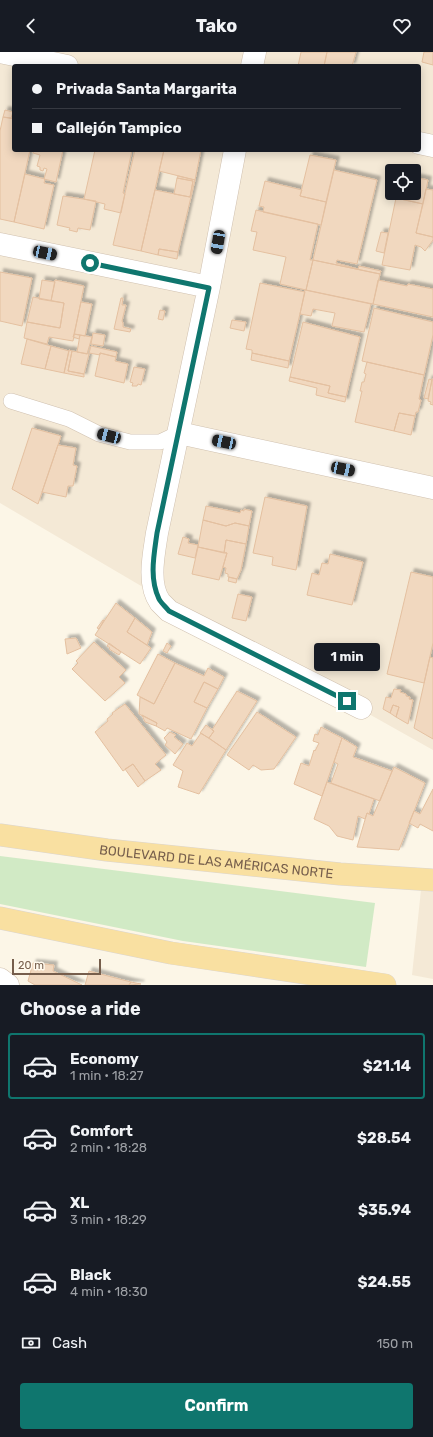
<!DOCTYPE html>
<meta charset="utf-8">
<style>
:root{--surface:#171b24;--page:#20242c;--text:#f1f3f6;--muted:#9ea1a6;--line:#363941;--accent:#0f766e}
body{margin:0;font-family:Rubik,sans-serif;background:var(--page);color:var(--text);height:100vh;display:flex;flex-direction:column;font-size:15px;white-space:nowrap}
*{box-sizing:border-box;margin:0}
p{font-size:13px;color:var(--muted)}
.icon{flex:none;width:22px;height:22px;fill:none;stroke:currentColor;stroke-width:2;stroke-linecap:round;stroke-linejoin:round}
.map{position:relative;height:933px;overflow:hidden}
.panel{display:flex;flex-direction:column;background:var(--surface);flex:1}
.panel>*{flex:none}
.banner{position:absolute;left:12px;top:12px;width:409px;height:88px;border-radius:4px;box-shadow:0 2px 10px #0003;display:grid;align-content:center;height:88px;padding:0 20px;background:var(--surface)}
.tools{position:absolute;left:385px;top:112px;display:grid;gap:8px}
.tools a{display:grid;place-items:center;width:36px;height:36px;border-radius:4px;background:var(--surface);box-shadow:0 2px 10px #0003;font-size:20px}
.scale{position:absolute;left:12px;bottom:10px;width:89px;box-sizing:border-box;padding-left:4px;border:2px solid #765e4c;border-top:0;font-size:11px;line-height:14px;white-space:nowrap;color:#765e4c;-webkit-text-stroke:3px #fff9ed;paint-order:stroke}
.end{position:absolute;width:18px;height:18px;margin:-9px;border:5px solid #0f766e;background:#fff;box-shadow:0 0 0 2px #fff}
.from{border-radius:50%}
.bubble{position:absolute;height:28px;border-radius:4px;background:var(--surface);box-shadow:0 2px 10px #0003;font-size:13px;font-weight:700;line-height:28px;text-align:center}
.car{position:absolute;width:12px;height:24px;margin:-12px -6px;border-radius:5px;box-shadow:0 0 3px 1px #0007;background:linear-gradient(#222 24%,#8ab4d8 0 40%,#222 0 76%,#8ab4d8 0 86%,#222 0)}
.banner b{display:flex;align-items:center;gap:14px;height:38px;font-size:15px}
.banner b+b{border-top:1px solid var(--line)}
.banner i{width:10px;height:10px;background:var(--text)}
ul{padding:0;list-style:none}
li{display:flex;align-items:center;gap:12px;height:66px;margin:0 8px 6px;padding:0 12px;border:2px solid transparent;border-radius:4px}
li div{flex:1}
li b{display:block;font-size:15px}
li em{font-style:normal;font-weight:700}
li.active{border-color:var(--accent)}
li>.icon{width:36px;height:36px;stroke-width:1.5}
h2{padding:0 20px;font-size:18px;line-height:48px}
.pay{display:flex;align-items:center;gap:10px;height:44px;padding:0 20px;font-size:15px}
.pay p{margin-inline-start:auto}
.cta{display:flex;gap:8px;margin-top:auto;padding:8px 20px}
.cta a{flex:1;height:46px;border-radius:4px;background:var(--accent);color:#fff;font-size:16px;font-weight:700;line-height:46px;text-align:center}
header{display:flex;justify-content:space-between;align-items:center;height:52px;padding:0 20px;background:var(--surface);font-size:18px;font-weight:700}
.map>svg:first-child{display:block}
.residential{fill:#f4e9d6;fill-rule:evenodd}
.green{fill:#d1eac5}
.building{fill:#f1d8bf;stroke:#e4c0a0;filter:url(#shadow)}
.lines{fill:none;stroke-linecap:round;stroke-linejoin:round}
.service-casing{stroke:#d0c1b0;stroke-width:16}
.minor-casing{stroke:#d0c1b0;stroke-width:23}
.primary-casing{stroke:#dbd5d0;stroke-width:23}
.service{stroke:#fff;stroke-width:15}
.minor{stroke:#fff;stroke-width:22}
.primary{stroke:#f9e0a1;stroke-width:22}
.route{stroke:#0f766e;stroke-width:5}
.labels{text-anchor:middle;stroke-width:3;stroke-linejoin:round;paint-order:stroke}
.street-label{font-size:13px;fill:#765e4c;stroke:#fff9ed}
</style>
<header><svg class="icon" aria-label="back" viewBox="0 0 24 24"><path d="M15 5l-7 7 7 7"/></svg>Tako<svg class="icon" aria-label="heart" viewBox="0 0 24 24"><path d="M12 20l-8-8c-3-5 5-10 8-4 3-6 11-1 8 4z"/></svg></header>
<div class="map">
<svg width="433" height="933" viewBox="0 0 433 933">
<defs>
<filter id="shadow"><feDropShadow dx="3.5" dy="-3.5" stdDeviation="1" flood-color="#0004"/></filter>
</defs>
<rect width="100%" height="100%" fill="#fcf6e7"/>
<path class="residential" d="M0,0H433V698L148,538L0,451ZM14,14H419V98H14ZM392,119H414V141H392Z
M423,819H433V927L412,923Z"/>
<path class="green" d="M0,804L375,851L366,915L183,889L0,852Z"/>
<path class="building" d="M301,0H327L324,14H298Z
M327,0H356L352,14H324Z
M424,0H433V13L422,10Z
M5,58L13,60L11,66L3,65Z
M3,65L14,67V98H30L14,170L0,167V79Z
M34,98H63L56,130L44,127L47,117L44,116L43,119L40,118V115L37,114L40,103L33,101Z
M95,98H132L123,141L125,142L121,161L104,157L105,152L84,147Z
M135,98H164L141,199L113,193Z
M164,98H201L195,128L159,119Z
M310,103L336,108L326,150L300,144Z
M334,118L377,128L357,212L337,208L336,211L358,217L359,214L381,219L380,222L313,208Z
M25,122L45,127L44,131L54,133L44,177L14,170Z
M178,124L195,128L178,200L159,197L158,203L141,199L155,138L190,145L193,129L177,126Z
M414,125L428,128L423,152L396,146L397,141H414Z
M177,126L193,129L190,145L174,142Z
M265,129L302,138L300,144L326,150L321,173L263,160L264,155L259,154Z
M426,137L433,138V185L416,181Z
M63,144L96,149L90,178L78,176L77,180L69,178L70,176L57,173Z
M396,146L423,152L416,181L433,185V188L425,199L421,195L415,193L410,218L382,213Z
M256,158L318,172L310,208H313L306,238L280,232L286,205L253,198L257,180L251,179Z
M381,180L388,181L384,201L376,199Z
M159,197L178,200L177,207L158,203Z
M313,208L380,222L373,252L306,238Z
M0,220L32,226L22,274L0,269Z
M42,228L55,230L51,249L39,247Z
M55,228L84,234L73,289L49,285L47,292L24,286L27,270L60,276L64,251L51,249Z
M378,228L407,234L408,232L433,237V265L373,252Z
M260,231L305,240L289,309L252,301V298L246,297Z
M305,238L371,252L364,280L332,274L335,261L313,257L311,264L300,262Z
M33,245L64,251L60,276L27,270Z
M121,246H123L122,253H126L122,269L123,271V275L131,277L130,280L114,277Z
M81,250L92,252L85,284L74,282Z
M374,256L433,270V283L424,323L362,309Z
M160,258L165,259L163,268L158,267Z
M232,268L246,270L244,279L230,276Z
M303,270L360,285L346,345L328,341L330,334L290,325Z
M93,281L105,283L103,294L91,292Z
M74,282L80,283L79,287L73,285Z
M80,283L92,285L87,302L77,300Z
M27,287L51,294L45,317L21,312Z
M51,294L69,299L64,321L45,317Z
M91,294L117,300L116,305L100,301V303L89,301Z
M69,298L72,299L68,319L84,322V325L64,321Z
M72,299L89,302L84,322L68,319Z
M100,301L116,305L115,309L128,312L124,331L95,324Z
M252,301L289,309L288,316L251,308Z
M367,310L424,323L419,347L421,348L418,360H416L415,364L399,361L394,379L355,370L362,339H360L362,330H364L366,322L364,321Z
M134,315L145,317L141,333L138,332L137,334H132L133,331L130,330Z
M290,325L330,334L328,341L346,345L345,350L316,343L317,336L289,329Z
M429,327L432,328L428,347L424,346Z
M432,327H433V353L430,352L431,350L428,349Z
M399,361L415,364L411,383L394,379Z
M32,376L61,384L38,452L12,437Z
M58,393L76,396L73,413L77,414L73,434H68L66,445L42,440Z
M265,445L307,454L296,518L272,513L273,505L253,501Z
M206,454L240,461L241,458L244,459V457L252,459L249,474L235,471L226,474L203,468Z
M203,468L226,474L235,471L249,474L246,492L226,488L224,501L198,495Z
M183,485L189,487L188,491L198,493L195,506L178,502Z
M226,488L246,492L241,518L237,527L228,525V522L225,521L226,516L223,515L227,501H224Z
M198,495L227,501L219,528L192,522Z
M330,502L363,510L352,553L307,543L312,521L319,523L322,511L328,512Z
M411,520L433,525V591L424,631L387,622Z
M229,525L237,527L236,531L228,529Z
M238,542L252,545L246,569L232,566Z
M116,551L135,566L127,580L151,596L140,612L95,583Z
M135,566L152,580L147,593L127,580Z
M103,568H104L99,577L97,576Z
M76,586L81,596L67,602L65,587Z
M94,590L126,618L119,625L125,631L105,649L72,617L78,611L76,609Z
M109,591L121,600L119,603L109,597L110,596L107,594Z
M167,591L171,594L167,601L163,599Z
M158,602L175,611L154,652L137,643Z
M430,605L433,606V687L414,676Z
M175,611L204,624L208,616L224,625L218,637L204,630L194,650L207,656L191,687L167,676L165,679L156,674L157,671L139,662L140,645L154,652Z
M204,630L218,637L207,656L194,650Z
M394,637L401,638L400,640L406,642V644L410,645L409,647L413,648L408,672L396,665L399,655L393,653L390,661L383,657L386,645L391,646Z
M237,639L257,649L226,698L209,686L214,679L212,678Z
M125,652L166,703L155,712L161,718L145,729L133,712L123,719L95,680L108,669L107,667L113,662L112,661Z
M393,653L399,655L396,665L390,661Z
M257,660L296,685L274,717L261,718L253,713L249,718L227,703Z
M142,663L157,671L156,674L145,670Z
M206,673L214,679L209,686L200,681Z
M321,675L342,686L322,744L294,732L301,711L309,714L314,698L315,699L319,691L313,689L315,682L318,683Z
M170,680L176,683L174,685L183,692L175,702L165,693L167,690L164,686Z
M201,681L226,698L199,742L178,735L183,719L173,713L187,691L192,694Z
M342,686L357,695L353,705L392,719L380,749L331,731L338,712L334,710Z
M133,712L145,729L138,735L125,717Z
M394,715L425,731L399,798L357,795L367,761L373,764Z
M327,730L374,747L369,762L367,761L365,767L358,764L353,788L337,784L329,774L314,767Z
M433,737V779L420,772L418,776L409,771L414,759L420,762Z
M33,911L54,913L53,919L82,933H35L28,929Z
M89,919L131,930L129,933H85Z
M131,930L141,932L129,933Z"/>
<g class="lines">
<g class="service-casing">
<path id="service" d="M11,349L69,367L99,382L130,390H160L179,381"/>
</g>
<g class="minor-casing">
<path id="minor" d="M0,0L67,14
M252,14L255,0
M419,91L433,94
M235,98L209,235L157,481C154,501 147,532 160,550C163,553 166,556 169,559L361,656
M0,192L209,235
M179,381L433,436
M0,927L8,933"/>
</g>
<g class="primary-casing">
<g id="primary">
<path id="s1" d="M0,783L107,798L340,822L433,828"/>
<path d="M0,866L171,901L385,933"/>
</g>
</g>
<use href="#service" class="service"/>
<use href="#minor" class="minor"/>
<use href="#primary" class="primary"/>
</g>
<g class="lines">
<path class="route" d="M90,211L209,236L157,481C154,503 149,526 159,547C161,551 166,555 169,559L347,649"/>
</g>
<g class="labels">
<g class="street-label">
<text dy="5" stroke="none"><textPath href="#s1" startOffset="218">BOULEVARD DE LAS AMÉRICAS NORTE</textPath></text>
</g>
</g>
</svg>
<div class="tools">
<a><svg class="icon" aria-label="locate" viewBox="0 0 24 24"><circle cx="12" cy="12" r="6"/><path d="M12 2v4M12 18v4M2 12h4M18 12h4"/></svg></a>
</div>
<div class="scale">20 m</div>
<i class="end from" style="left:90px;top:211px"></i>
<i class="end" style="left:347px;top:649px"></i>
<div class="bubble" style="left:314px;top:591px;width:66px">1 min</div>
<i class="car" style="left:218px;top:190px;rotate:190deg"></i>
<i class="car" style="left:45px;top:201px;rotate:102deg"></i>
<i class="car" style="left:109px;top:384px;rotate:285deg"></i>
<i class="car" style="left:224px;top:390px;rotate:282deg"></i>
<i class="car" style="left:343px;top:417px;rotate:102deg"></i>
<div class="banner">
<b><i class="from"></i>Privada Santa Margarita</b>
<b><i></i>Callejón Tampico</b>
</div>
</div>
<section class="panel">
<h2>Choose a ride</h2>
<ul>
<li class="active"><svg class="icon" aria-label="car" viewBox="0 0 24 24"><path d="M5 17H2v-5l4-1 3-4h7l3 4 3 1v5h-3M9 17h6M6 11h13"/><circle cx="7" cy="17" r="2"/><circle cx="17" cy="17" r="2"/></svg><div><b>Economy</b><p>1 min · 18:27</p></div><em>$21.14</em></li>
<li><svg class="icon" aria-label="car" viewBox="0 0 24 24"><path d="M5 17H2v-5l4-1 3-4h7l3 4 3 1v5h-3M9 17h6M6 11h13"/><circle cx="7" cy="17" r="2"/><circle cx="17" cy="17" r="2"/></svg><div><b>Comfort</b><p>2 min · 18:28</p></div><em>$28.54</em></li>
<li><svg class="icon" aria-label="car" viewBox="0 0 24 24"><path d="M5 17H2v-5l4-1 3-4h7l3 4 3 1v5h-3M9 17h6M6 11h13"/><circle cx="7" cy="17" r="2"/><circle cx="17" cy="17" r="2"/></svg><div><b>XL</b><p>3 min · 18:29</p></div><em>$35.94</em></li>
<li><svg class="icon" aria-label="car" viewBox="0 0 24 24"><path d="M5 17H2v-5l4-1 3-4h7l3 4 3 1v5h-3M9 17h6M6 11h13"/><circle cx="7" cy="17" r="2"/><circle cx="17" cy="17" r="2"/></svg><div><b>Black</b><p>4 min · 18:30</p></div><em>$24.55</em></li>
</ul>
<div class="pay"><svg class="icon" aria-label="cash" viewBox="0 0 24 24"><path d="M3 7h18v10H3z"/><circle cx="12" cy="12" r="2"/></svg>Cash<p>150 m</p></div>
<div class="cta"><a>Confirm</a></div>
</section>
